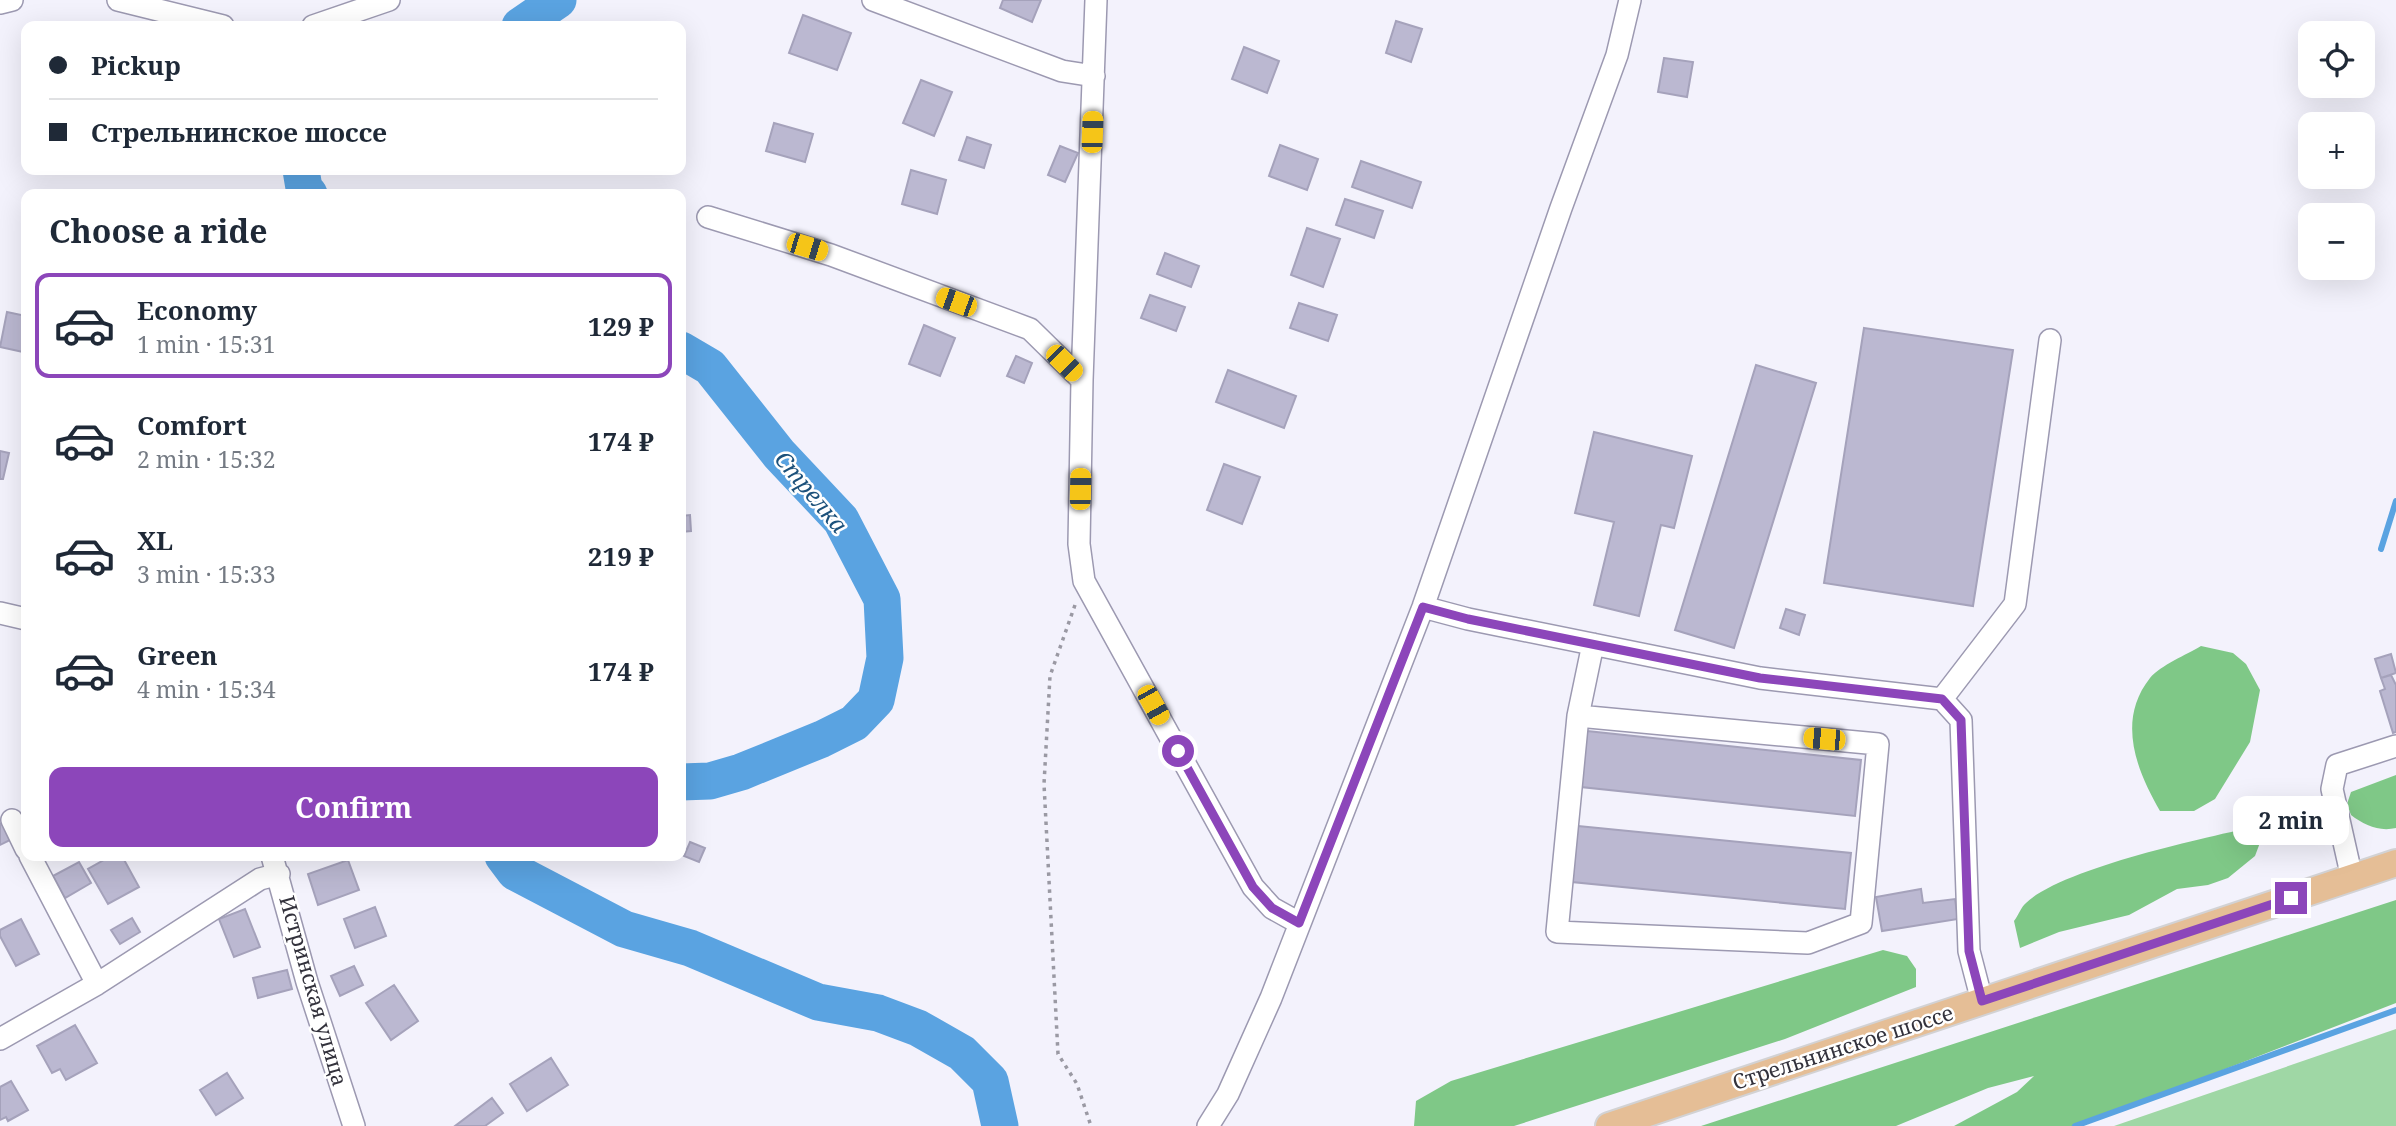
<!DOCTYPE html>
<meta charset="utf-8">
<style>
:root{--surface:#fff;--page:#f2f2f3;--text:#1f2937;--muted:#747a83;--line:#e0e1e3;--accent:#8c46ba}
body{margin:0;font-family:"Noto Serif",serif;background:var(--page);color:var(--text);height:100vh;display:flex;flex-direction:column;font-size:26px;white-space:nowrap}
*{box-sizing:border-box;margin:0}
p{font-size:23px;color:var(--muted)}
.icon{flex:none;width:38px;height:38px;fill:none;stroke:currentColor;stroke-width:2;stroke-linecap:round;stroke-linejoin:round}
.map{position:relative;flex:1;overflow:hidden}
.side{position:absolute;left:21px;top:189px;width:665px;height:672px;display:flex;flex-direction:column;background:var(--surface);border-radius:14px;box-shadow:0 7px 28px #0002}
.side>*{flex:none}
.guide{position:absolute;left:21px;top:21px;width:665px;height:154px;border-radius:14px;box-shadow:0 7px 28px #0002;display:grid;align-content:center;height:154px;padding:0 28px;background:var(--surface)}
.controls{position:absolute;left:2298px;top:21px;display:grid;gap:14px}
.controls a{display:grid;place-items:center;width:77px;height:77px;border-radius:14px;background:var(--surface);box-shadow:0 7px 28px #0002;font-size:35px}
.end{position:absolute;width:32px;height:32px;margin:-16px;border:9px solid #8c46ba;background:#fff;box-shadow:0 0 0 4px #fff}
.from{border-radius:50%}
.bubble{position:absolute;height:49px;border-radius:14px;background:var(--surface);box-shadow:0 7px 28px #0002;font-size:23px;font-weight:700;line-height:49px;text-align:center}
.car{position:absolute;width:21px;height:42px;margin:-21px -10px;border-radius:9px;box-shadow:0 0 5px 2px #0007;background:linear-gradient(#f5c518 24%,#345 0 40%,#f5c518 0 76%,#345 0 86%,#f5c518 0)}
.guide b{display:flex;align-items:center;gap:24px;height:66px;font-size:26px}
.guide b+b{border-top:2px solid var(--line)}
.guide i{width:18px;height:18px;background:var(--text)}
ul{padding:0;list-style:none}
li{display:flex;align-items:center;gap:21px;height:105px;margin:0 14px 10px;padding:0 14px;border:4px solid transparent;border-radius:14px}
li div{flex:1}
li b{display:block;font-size:26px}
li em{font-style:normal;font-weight:700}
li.current{border-color:var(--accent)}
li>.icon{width:63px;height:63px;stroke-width:1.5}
h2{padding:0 28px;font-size:32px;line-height:84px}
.button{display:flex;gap:14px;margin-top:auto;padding:14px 28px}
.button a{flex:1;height:80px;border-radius:14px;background:var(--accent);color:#fff;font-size:28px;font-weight:700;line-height:80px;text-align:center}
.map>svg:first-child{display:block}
.green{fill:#9fd7a5}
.forest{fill:#7fc887}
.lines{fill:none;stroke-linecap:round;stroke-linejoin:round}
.stream{stroke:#5aa3e1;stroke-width:6}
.river{stroke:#5aa3e1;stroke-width:37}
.building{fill:#bbb8d1;stroke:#a5a2bb;stroke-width:2}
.minor-casing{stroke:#9c99b1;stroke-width:24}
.major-casing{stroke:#d2d2d4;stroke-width:30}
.path{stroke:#9a99a3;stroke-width:3.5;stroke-dasharray:3.5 5;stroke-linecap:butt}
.minor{stroke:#fff;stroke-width:21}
.major{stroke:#e5be96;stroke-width:26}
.route{stroke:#8c46ba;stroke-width:9}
.labels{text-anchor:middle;stroke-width:5;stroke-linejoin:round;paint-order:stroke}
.street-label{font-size:21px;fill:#33323c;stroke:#fff}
.water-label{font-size:23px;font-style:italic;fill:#1c517b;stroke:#fff}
</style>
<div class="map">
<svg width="2396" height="1126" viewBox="0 0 2396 1126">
<rect width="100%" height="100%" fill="#f3f2fc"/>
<path class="green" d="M2396,1029V1126H2114Z"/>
<path class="forest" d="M2201,646L2233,653L2246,664L2260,690L2250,742L2215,799L2194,811H2160C2137,771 2116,721 2150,678C2161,665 2186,655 2201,646Z
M2396,775V828C2379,832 2364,825 2351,815L2347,804L2351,792Z
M2267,824L2255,856L2228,878L2208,885L2177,889L2129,915L2059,932L2020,948L2014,921C2018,916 2021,907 2026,903C2064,867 2213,836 2267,824Z
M2396,900V1003L2078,1126H1954L2017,1092L2034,1076L1988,1088L1896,1126H1701Z
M1883,950L1907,956L1916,969V987L1785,1039L1514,1126H1414L1416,1101L1451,1081Z"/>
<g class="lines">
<path class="stream" d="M2381,549L2396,501
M2075,1126L2396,1010"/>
<path class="river" d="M520,26L558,0
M301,170L304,188L309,194
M681,350L710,367L779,454L841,520L882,599L885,658L876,700L854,723L822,739L741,772L710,781L681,782
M503,856L515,872L624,929L690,948L818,1002L878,1013L918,1028L962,1053L990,1081L1000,1126"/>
</g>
<path class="building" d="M1003,0H1041L1032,22L1000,8Z
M803,15L851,33L837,70L789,53Z
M1396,21L1422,29L1411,62L1386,53Z
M1244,47L1279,61L1267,93L1232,79Z
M1664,58L1693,62L1687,97L1658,92Z
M921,80L952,92L934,136L903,123Z
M774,123L813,134L805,162L766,151Z
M967,137L991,145L984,168L959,160Z
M1280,145L1318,159L1307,190L1269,176Z
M1060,146L1078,153L1065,182L1048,175Z
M1361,161L1421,182L1412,208L1352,187Z
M911,170L946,180L937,214L902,204Z
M1345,199L1383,211L1374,238L1336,225Z
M1307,228L1340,239L1323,287L1291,275Z
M1165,253L1199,266L1191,287L1157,274Z
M1150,295L1185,307L1176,331L1141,318Z
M1299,303L1337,315L1328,341L1290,328Z
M7,312L26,316L23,352L0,347Z
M924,325L955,338L940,376L909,364Z
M1864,328L2013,350L1973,606L1824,583Z
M1016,356L1032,363L1024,383L1007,376Z
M1756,365L1816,383L1734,648L1675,630Z
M1228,370L1296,396L1284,428L1216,402Z
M1594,432L1692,456L1674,528L1661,525L1639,616L1594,605L1614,522L1575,513Z
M0,451L9,453L3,479H0Z
M1224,464L1260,477L1242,524L1207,510Z
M690,515L691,531L681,532V516Z
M1786,609L1805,615L1799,635L1780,628Z
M2391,654L2396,673L2381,678L2375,659Z
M2391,675L2396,685V732L2393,733L2380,691L2385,689L2381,678Z
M1587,731L1861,760L1855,816L1581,787Z
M3,822L12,839L0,845V824Z
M1578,826L1851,853L1845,909L1572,882Z
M690,842L705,848L699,862L684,856Z
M111,856H122L139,887L108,904L88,869Z
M348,860L359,890L318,905L308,874Z
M79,862L91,883L65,898L53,876Z
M1921,889L1923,903L1955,899L1958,919L1882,931L1876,897Z
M375,907L386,936L355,948L344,919Z
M245,909L260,947L234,957L219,919Z
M132,918L140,932L120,944L111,930Z
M21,919L39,954L16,966L0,936V930Z
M354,966L363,985L340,996L331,976Z
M287,970L292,989L258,998L253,978Z
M394,985L418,1021L391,1040L366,1003Z
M75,1025L97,1063L66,1080L60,1069L52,1073L37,1046Z
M551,1058L568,1085L527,1111L510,1084Z
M227,1073L243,1098L216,1115L200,1090Z
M11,1081L28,1110L8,1121L6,1117L0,1120V1087Z
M492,1098L503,1113L485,1126H455Z"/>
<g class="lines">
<g class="minor-casing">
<path id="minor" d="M118,0L223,26
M873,0L1062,71L1094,76
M1096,0L1082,380L1079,544L1084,581L1253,887L1272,908L1299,923
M0,3L12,0
M313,26L389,0
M708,217L831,255L1030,329L1082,380
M1423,607L1468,619L1760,678L1942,699L1961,720L1969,951L1982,1001
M0,613L26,619
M1942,699L2015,604L2050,340
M1578,716L1878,744L1861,923L1808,943L1557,932L1578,716L1593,644
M12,820L26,849
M30,856L97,984
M272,856L307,982L354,1126
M2352,878L2332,789L2337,765L2396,746
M0,1039L97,984L260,879L279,874
M1208,1126L1228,1094L1271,998L1423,607L1561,208L1617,55L1630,0"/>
</g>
<g class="major-casing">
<path id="major" d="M1609,1126L2396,863"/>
</g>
<path class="path" d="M1075,605L1050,676L1044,784L1058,1054L1077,1084L1091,1126"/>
<use href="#minor" class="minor"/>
<use href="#major" class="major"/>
</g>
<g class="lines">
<path class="route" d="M1178,751L1253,887L1272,908L1299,923L1423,607L1468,619L1760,678L1942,699L1961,720L1969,951L1982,1001L2291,898"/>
</g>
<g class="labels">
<g class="street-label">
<text transform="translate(313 991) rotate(74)" y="7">Истринская улица</text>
<text transform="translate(1843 1048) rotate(-18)" y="7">Стрельнинское шоссе</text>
</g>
<g class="water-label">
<text transform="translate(811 492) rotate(50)" y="8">Стрелка</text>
</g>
</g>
</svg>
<div class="controls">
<a><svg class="icon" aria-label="locate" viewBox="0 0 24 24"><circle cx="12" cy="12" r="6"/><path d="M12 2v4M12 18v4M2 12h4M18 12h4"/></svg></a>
<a>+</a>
<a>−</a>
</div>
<i class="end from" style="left:1178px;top:751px"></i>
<i class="end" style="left:2291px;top:898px"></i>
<div class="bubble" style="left:2233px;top:796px;width:116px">2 min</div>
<i class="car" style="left:1092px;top:132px;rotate:2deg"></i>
<i class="car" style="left:807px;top:247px;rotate:107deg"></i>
<i class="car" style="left:956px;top:302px;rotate:290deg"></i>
<i class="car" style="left:1064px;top:363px;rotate:135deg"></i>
<i class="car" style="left:1080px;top:489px;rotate:1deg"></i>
<i class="car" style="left:1153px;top:705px;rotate:151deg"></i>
<i class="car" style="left:1824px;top:739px;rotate:275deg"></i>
<div class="guide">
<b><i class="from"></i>Pickup</b>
<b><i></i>Стрельнинское шоссе</b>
</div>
<section class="side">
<h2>Choose a ride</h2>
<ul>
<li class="current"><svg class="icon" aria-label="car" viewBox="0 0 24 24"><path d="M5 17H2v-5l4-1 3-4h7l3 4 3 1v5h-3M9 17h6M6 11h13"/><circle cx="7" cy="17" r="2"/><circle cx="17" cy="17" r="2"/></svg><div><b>Economy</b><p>1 min · 15:31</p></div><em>129 ₽</em></li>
<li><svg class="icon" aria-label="car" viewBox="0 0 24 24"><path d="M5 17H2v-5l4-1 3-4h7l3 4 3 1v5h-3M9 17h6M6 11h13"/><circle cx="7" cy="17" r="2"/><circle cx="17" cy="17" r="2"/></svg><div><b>Comfort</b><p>2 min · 15:32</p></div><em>174 ₽</em></li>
<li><svg class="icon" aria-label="car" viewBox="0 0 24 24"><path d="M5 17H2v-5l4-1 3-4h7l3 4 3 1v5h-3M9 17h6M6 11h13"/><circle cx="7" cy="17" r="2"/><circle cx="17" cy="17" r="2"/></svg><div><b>XL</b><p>3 min · 15:33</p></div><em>219 ₽</em></li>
<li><svg class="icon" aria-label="car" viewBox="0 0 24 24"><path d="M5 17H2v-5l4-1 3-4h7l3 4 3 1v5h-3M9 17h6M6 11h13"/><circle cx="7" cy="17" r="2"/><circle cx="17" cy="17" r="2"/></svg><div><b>Green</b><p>4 min · 15:34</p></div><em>174 ₽</em></li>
</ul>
<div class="button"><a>Confirm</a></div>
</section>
</div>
